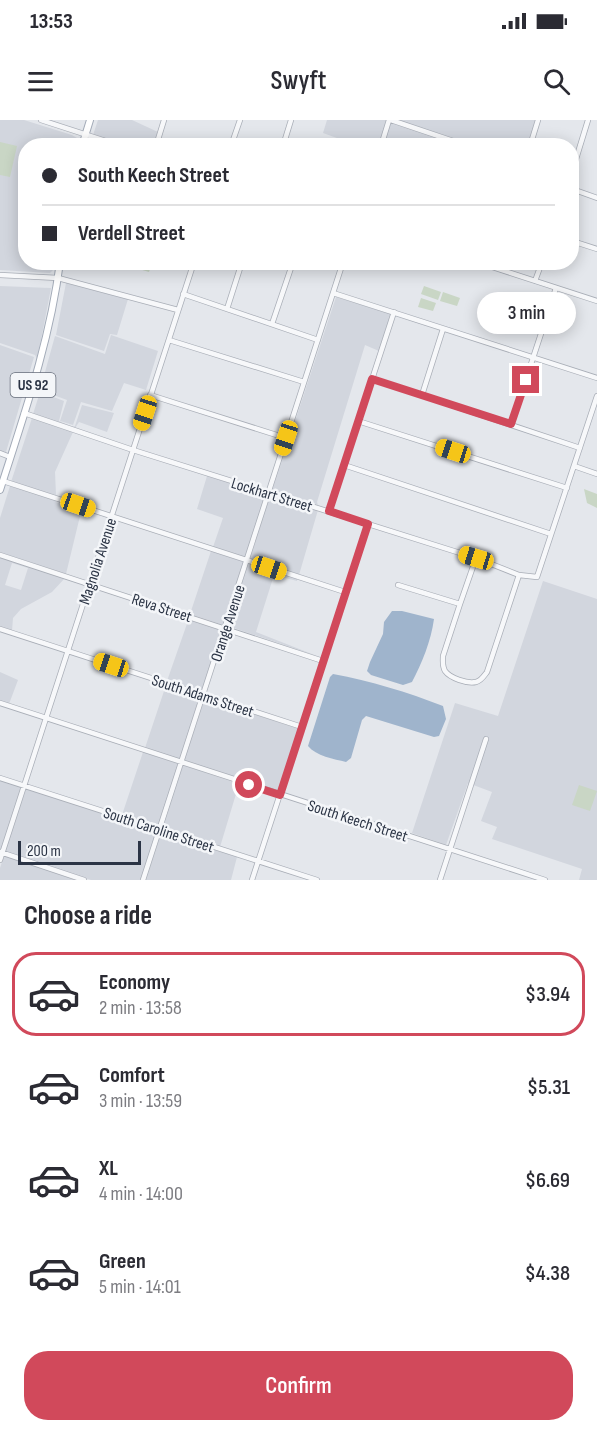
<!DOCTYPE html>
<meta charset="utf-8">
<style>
:root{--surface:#fff;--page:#f7f7f7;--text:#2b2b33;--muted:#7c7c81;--line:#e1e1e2;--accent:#d1495b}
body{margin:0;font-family:"Sofia Sans Condensed",sans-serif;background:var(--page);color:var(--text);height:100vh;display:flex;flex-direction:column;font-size:22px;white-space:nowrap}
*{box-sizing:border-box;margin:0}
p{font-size:20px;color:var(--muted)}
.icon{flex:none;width:33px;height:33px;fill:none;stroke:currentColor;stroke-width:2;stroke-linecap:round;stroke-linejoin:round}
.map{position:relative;height:760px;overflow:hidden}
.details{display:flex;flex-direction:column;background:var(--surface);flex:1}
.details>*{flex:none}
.banner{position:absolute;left:18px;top:18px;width:561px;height:132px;border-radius:24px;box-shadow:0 3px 15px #0003;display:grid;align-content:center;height:132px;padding:0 24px;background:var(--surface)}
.scale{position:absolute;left:18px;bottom:15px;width:123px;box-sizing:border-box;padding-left:6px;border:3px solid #2b3445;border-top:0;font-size:16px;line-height:21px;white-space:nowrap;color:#2b3445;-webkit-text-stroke:4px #f4f6f9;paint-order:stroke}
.end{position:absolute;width:27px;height:27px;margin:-14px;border:8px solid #d1495b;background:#fff;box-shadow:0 0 0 3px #fff}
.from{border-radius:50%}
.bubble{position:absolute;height:42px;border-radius:21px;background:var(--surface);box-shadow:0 3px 15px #0003;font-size:20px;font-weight:600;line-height:42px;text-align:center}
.car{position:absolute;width:18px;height:36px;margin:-18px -9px;border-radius:8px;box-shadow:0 0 4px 2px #0007;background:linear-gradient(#f5c518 24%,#345 0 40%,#f5c518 0 76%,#345 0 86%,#f5c518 0)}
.banner b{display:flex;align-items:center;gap:21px;height:57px;font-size:22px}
.banner b+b{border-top:2px solid var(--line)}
.banner i{width:15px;height:15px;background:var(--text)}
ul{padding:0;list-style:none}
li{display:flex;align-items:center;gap:18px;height:84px;margin:0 12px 9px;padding:0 12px;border:3px solid transparent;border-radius:24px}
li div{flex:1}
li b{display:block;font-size:22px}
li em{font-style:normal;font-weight:600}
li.active{border-color:var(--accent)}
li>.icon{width:54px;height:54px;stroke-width:1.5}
h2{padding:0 24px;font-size:27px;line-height:72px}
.action{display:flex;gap:12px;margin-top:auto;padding:12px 24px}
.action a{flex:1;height:69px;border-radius:24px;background:var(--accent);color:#fff;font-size:24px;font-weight:600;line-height:69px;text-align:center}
.status{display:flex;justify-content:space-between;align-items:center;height:42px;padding:0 30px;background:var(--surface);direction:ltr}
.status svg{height:16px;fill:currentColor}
header{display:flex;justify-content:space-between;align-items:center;height:78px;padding:0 24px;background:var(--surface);font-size:27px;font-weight:600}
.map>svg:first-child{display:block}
.built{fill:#d2d6de;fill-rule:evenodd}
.green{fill:#c9d6c5}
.water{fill:#9fb4cc}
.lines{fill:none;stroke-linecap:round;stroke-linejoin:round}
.minor-casing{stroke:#a9aeb7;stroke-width:6}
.major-casing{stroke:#a3abb8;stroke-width:8}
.minor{stroke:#f7f8fa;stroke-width:4.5}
.major{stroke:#fff;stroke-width:6}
.route{stroke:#d1495b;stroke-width:8}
.labels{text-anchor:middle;stroke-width:5;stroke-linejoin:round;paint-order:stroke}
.shield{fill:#f4f6f9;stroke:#676e7b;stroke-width:1.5}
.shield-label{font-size:15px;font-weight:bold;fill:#2b3445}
.street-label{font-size:16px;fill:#2b3445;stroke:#f4f6f9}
</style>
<div class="status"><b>13:53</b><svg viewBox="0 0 49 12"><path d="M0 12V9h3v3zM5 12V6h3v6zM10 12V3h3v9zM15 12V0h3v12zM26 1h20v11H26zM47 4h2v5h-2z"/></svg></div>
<header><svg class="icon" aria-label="menu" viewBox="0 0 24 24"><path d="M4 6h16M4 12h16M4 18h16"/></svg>Swyft<svg class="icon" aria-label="search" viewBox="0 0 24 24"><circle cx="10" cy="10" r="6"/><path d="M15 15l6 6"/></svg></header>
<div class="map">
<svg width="597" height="760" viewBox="0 0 597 760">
<rect width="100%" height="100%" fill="#e4e7ec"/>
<path class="built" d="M0,0H24L72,15L77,18L75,25L26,26V142L55,143L54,149L50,153L0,150Z
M98,0H132L158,12L154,25H127L93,15Z
M327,0H387L379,25H344L345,21L323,13Z
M398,0H536L527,26L474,25Z
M391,2L461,26H383Z
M66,163L128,179L117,215L110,214L104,231L56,215Z
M0,166L51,168L41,220L36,240V237L35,235L0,223Z
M336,177L391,194L379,231L365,225L317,382L318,385L272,371Z
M111,215L158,231L146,270L124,263L112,291L81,282L73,305L60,301L67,280L40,270L55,216L105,234Z
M0,225L34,237L6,332L0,330Z
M40,272L64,281L59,301L73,307L75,306L82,285L114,293L107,312L79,302L75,308L33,294Z
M32,298L73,312L55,352L56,375L11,362Z
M207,356L266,374L245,438L213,427L223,398L197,389Z
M10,366L56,380V382L81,392L66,454L0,432V398Z
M270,375L318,390L299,455L250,439Z
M211,431L244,442L223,505L190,494Z
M0,437L65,458L52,472L21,489L13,498L12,511L0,507ZM12,443L28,448L21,470L5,465Z
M248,443L297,459V461L274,455L256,512L317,536L228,506Z
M543,461L597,479V760H579L582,749L492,719L497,707L481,701L492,672L468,663L446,725L412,713L455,583L498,596Z
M189,498L222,509L202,572L167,561Z
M0,552L18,560L9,584L0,581Z
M166,565L200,576L180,640L145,628Z
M205,578L299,609L279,671L260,666L184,641Z
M143,632L179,644L158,707L27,664L122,695Z
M183,645L239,664L220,727L163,708Z
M0,660L21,667L1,730H0Z
M26,669L157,711L141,760H91L5,732Z
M161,713L237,737L231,760H146Z
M4,736L78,760H0V748Z"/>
<path class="green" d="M0,22L17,26L10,57L0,55Z
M119,143L152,142V143L149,152Z
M424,166L441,172L438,180L421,174Z
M443,172L460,178L457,186L440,181Z
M421,178L436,183L433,191L418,187Z
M491,181L503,185L497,203L479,197L483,183L489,185Z
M584,369L597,374V388L587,383Z
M579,665L597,671L590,691L572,685Z"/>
<path class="water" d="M392,491H402L434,499C431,521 422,543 412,562L403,565L371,555L367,551L370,542L383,514L384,502Z
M333,554C371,561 407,572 443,586L446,599L439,616L434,617L366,596L362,600L351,638L346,642C334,639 316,636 308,626L330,557Z"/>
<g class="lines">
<g class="minor-casing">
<path id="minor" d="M41,0L121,26
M391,0L468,26
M156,26L164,0
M231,26L240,0
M283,26L291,0
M381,26L389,0
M530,26L538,0
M572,52L588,0
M572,69L597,78
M572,121L597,129
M477,142L597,181
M0,155L58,158L178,190
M535,161L542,142
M333,173L597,258
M183,174L318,220
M227,189L242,142
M272,204L293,142
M169,220L304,262
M373,259L580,328
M150,275L286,318
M422,275L443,209
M24,293L133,330L476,438L519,455L537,457L597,276
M358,301L567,368
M511,305L556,168
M0,333L10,337
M344,345L551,414
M574,346L597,354
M3,361L345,472
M329,391L394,192
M0,435L323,541
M476,438L460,484L443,536C443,541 442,546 445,551C450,558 467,564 476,562C481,561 484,556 487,552L519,455
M398,465L460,484
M0,509L302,607
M0,583L545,760
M0,658L317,760
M0,732L84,760
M0,740L194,142
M143,760L343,142
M252,760L368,404
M440,760L486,619"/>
</g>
<g class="major-casing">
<path id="major" d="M82,26L90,0
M0,370C24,295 50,221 60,142"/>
</g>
<use href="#minor" class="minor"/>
<use href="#major" class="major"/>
</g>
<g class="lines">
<path class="route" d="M249,665L280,675L368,404L329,391L372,259L511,304L526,260"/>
</g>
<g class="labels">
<rect class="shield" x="10.5" y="253" width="45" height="24" rx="4.5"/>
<g class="shield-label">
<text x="33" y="270">US 92</text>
</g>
<g class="street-label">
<text transform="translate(272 374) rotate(17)" y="6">Lockhart Street</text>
<text transform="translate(97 441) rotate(-72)" y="6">Magnolia Avenue</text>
<text transform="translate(162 487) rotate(18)" y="6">Reva Street</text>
<text transform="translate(227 503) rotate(-72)" y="6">Orange Avenue</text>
<text transform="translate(203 575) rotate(18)" y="6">South Adams Street</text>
<text transform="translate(358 700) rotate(18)" y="6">South Keech Street</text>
<text transform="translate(159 709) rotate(18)" y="6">South Caroline Street</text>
</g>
</g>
</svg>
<div class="scale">200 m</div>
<i class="end from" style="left:249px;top:665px"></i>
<i class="end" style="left:526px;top:260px"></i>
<div class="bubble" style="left:477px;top:172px;width:99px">3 min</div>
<i class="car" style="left:145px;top:293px;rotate:198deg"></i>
<i class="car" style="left:286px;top:318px;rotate:198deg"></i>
<i class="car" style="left:453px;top:331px;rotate:288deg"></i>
<i class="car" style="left:78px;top:385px;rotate:109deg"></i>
<i class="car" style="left:476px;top:438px;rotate:287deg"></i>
<i class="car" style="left:269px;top:448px;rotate:108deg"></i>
<i class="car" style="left:111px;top:545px;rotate:288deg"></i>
<div class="banner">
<b><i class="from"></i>South Keech Street</b>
<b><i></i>Verdell Street</b>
</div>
</div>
<section class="details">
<h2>Choose a ride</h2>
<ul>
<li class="active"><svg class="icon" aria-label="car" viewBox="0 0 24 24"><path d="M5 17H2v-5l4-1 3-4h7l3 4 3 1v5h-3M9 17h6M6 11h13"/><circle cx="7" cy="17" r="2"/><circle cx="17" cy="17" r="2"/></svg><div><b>Economy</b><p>2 min · 13:58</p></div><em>$3.94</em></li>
<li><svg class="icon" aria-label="car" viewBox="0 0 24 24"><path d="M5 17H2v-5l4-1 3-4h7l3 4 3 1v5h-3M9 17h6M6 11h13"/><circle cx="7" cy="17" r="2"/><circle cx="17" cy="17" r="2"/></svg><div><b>Comfort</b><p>3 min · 13:59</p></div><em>$5.31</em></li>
<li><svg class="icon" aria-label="car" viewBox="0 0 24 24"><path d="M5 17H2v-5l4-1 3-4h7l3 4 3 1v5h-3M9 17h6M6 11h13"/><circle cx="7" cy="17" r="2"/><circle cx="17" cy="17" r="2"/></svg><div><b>XL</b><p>4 min · 14:00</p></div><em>$6.69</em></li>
<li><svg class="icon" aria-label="car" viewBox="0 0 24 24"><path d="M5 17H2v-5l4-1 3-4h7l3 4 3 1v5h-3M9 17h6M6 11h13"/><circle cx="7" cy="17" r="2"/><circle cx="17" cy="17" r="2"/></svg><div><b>Green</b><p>5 min · 14:01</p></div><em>$4.38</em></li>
</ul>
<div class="action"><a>Confirm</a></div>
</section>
